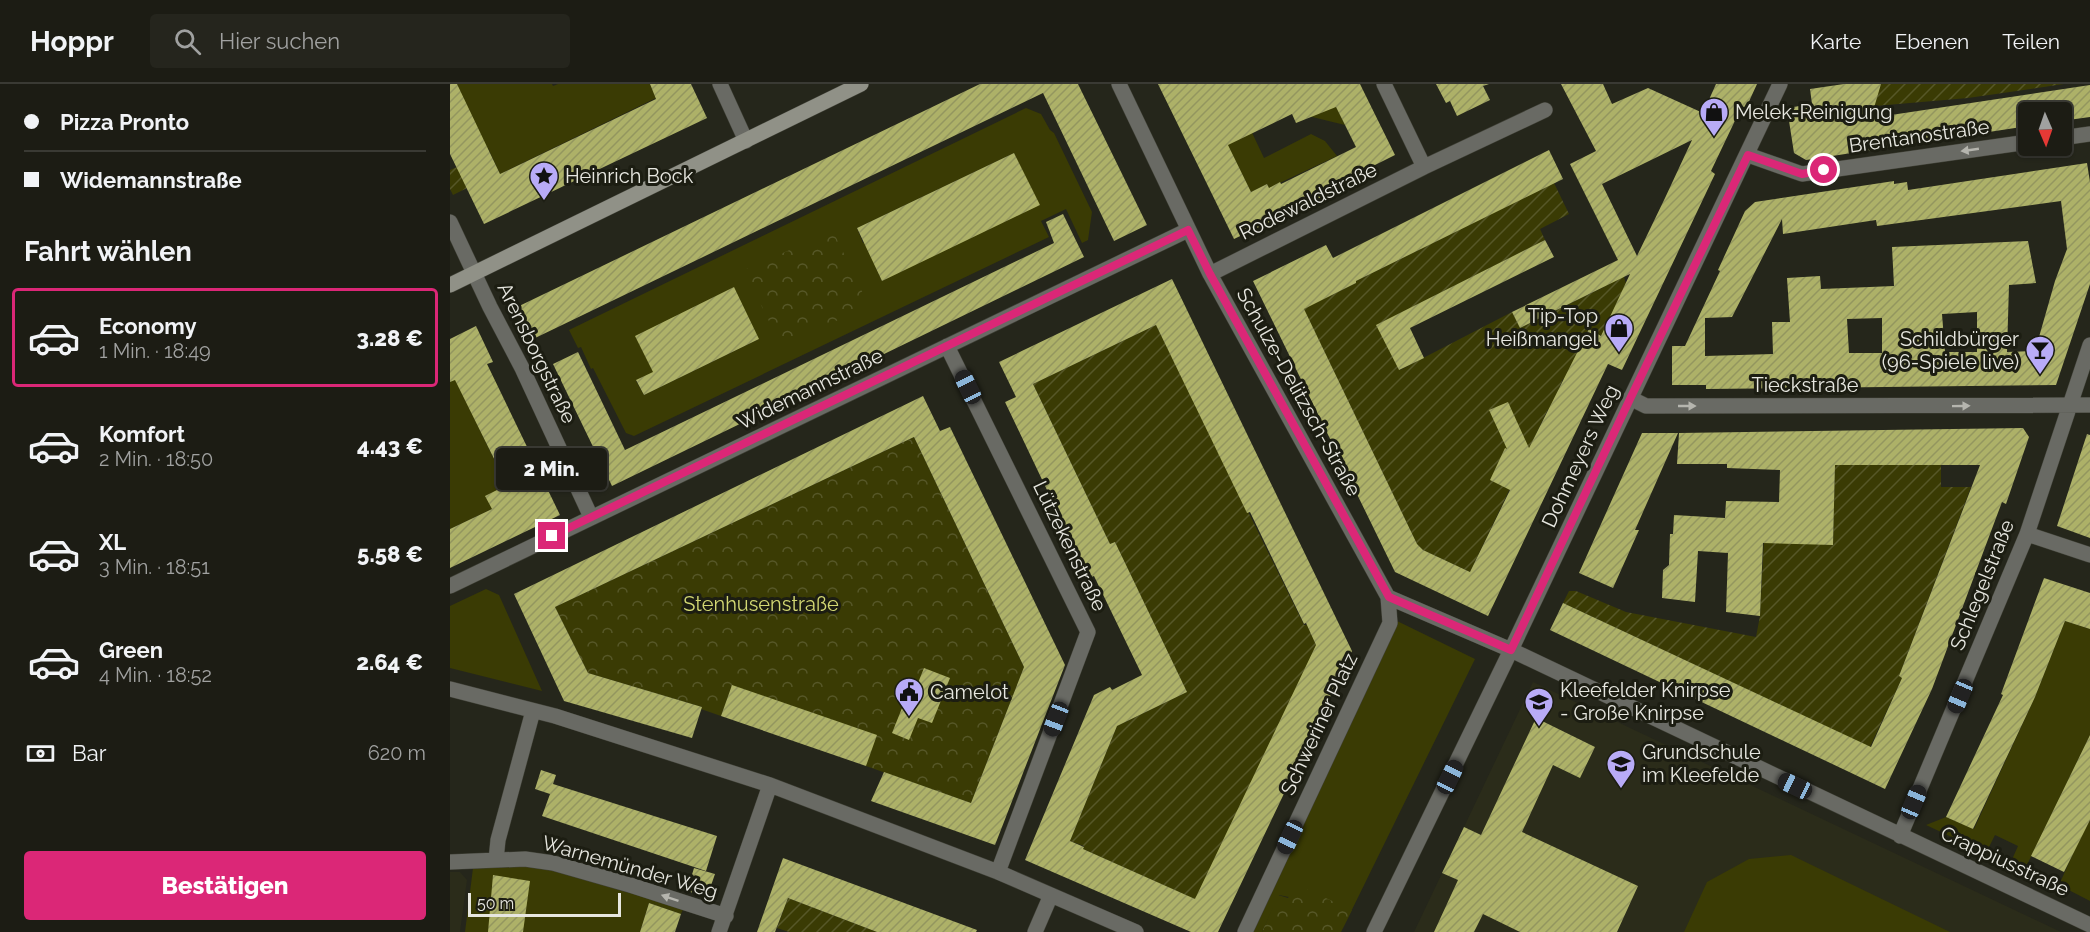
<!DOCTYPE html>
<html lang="de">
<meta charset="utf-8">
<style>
:root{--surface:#1c1c14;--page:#25251d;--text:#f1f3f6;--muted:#a0a1a0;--line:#3a3a34;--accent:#db2777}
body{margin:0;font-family:Raleway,sans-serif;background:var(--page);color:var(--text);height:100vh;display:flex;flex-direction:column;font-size:22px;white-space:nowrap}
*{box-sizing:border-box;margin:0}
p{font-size:20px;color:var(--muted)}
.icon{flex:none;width:33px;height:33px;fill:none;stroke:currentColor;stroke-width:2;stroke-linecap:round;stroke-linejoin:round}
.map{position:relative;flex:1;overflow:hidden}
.sheet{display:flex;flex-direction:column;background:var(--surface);width:450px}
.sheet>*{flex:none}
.hud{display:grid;align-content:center;height:132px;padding:0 24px;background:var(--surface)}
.needle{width:39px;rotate:178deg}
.controls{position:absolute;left:1568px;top:18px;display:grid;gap:12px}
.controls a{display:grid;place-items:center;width:54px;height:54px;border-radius:6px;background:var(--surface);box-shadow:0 2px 4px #0004,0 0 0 2px var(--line);font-size:30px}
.scale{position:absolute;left:18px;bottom:15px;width:153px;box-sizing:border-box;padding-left:6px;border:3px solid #e7e7e0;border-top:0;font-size:16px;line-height:21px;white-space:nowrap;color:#e7e7e0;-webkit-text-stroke:4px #1c1d12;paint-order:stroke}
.end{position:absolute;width:27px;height:27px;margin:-14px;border:8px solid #db2777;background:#fff;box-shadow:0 0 0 3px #fff}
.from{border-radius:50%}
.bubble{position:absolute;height:42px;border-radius:6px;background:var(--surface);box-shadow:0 2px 4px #0004,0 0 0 2px var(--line);font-size:20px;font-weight:800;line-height:42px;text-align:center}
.car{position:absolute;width:18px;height:36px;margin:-18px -9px;border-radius:8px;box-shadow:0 0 4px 2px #0007;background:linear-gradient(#222 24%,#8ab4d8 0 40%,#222 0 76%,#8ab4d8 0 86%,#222 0)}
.hud b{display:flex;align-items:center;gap:21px;height:57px;font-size:22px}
.hud b+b{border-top:2px solid var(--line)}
.hud i{width:15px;height:15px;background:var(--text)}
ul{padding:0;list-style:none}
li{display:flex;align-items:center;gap:18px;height:99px;margin:0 12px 9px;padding:0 12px;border:3px solid transparent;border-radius:6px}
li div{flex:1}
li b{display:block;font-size:22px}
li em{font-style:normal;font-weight:800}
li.on{border-color:var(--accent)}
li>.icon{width:54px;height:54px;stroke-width:1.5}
h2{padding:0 24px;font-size:27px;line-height:72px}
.pay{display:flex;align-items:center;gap:15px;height:66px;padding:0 24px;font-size:22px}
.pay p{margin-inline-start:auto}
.button{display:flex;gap:12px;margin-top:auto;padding:12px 24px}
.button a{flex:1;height:69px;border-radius:6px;background:var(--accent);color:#fff;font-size:24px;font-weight:800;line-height:69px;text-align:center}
header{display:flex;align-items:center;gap:36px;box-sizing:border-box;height:84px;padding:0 30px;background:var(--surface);border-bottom:2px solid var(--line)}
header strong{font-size:28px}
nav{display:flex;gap:33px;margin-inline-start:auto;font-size:21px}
.search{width:420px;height:54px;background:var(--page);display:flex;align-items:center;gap:15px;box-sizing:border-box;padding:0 21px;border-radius:6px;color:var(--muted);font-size:22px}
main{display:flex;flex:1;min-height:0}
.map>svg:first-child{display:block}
.built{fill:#2b2c1a}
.grass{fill:#3a3b04;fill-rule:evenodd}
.park{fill:url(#park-crowns)}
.garden{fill:url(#garden-furrows)}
.building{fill:url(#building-hatch);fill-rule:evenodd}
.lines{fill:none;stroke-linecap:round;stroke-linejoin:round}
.street-casing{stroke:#404137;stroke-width:16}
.secondary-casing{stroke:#404137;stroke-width:16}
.street{stroke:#696a64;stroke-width:15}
.secondary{stroke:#909187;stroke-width:15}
.oneway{fill:#b5b5ae}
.route{stroke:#db2777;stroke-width:8}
.labels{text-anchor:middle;stroke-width:6;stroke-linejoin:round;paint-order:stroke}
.poi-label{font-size:20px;fill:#e7e7e0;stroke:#1c1d12;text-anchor:start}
.street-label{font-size:20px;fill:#e7e7e0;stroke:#1c1d12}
.park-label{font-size:20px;fill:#d3d873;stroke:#1c1d12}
</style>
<header>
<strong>Hoppr</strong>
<div class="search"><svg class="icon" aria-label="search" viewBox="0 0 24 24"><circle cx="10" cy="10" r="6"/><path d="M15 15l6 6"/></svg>Hier suchen</div>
<nav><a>Karte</a><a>Ebenen</a><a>Teilen</a></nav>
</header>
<main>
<section class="sheet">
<div class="hud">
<b><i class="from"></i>Pizza Pronto</b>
<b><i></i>Widemannstraße</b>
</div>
<h2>Fahrt wählen</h2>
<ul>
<li class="on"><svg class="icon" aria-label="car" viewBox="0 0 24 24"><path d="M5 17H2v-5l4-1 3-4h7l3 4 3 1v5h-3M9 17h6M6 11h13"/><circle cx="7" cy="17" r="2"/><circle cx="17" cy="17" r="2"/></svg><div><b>Economy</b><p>1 Min. · 18:49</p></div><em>3.28 €</em></li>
<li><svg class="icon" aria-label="car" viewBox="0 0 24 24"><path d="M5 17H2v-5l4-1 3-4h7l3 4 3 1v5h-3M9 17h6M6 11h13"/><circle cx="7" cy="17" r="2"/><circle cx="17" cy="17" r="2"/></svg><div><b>Komfort</b><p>2 Min. · 18:50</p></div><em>4.43 €</em></li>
<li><svg class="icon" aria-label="car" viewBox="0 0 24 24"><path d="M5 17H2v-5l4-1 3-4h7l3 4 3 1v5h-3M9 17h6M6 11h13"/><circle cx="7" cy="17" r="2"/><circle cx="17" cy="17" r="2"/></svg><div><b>XL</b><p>3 Min. · 18:51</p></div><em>5.58 €</em></li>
<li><svg class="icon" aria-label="car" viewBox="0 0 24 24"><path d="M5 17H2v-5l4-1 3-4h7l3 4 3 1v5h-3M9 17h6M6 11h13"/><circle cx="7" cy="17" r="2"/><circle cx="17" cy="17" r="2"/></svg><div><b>Green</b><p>4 Min. · 18:52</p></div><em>2.64 €</em></li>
</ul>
<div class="pay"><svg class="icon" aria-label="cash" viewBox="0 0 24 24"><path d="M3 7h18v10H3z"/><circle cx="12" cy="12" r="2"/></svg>Bar<p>620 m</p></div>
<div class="button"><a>Bestätigen</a></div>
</section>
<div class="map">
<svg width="1640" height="848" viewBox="0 0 1640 848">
<defs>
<pattern id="park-crowns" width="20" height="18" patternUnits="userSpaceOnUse" patternTransform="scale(1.5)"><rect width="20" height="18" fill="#3a3b04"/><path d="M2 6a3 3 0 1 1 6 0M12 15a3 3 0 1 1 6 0" fill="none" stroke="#565728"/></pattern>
<pattern id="garden-furrows" width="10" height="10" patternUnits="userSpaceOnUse" patternTransform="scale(1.5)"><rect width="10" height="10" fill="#3a3b04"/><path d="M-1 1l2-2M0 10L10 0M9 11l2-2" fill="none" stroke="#565728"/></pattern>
<pattern id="building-hatch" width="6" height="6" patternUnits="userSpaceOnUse" patternTransform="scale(1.5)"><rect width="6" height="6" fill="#adb168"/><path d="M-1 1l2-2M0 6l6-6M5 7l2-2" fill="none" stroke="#93965f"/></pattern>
</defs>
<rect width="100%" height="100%" fill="#25261b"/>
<path class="built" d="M1083,598L1611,848H964Z
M0,788H10L17,796L10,848H0Z"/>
<path class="grass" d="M7,0H102L103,2L108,0H200L206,14L50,90L38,64L26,69Z
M779,0L814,74L861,50L875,57L887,72L819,104L817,100L801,108L772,50Z
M875,0L895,41L858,32Z
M576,24L591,30L600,46L604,49L642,128L638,156L632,159L616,125L591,137L599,153L184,352L176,349L143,284L141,285L131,263L128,264L119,246ZM564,69L571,84L413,159L407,144ZM582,106L432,197L425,182ZM309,255L194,311L186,297L187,296Z
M37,280L48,303L17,319L63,415L0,445V298Z
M36,505L49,511L92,607L0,584V522Z
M945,536L1025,575L891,848L901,826L829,811L812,848H801Z
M1615,537L1640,545V651L1574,787L1560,780L1568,762L1545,751L1536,769L1476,741L1496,733L1524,745L1585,613Z
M1640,736V817L1609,801L1626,763L1632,743L1636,744Z
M1341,771L1500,848H1234L1257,798L1299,775Z
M75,775L236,819L231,830L199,819L190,848H15L24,776Z"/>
<path class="park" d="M383,147L419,222L331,262L294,186Z
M464,353L574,583L521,719L416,682L282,602L271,632L251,625L252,623L138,589L105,523Z
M845,800L902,826L891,848H812L828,811L838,814Z"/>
<path class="garden" d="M1431,0H1614L1518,14L1425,22L1374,41Z
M7,83L17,104L3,111L0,105V86Z
M1104,99L1119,130L1090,145L1095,156L927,241L950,286L1062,228L1070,244L1154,203L1165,189L1172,186L1176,200L1152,252L1138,246L1115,295H1113L1100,326L1098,325L1020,488L973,466L967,460L847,211L880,212L906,199V197Z
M706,241L854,541H857L868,565L749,817L633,765L634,762L620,757L667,642L737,608L665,458L660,460L583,300Z
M1385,381H1491V403H1521L1449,592L1452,594L1420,663L1113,519L1119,507H1126L1176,528L1306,553L1310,532L1314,455L1383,461Z
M338,814L427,848H339L327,844Z"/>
<path class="building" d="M0,0H7L50,90L206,15L200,0H241L257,34L34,140L0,70Z
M530,0H628L697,141L664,157L593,9L81,256L77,248L74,249L67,235L70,234L65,224Z
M708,0H910L945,71L899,94L900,97L881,106L882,108L784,155ZM886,23L906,63L831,100L830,98L819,104L817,100L801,108L778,61L842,30L846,39Z
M986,0H1039L1033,2L1040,16L1007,32L1000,17L996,19Z
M1111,0H1153L1162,20L1198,4L1253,29L1266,0H1307L1296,24L1292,22L1261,87L1265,90L1172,286L1158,280L1038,532L945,488L803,197L876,161L883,174L1099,66L1113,95L906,197V199L854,225L967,460L973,466L1020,488L1060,406L1040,396L1055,364L1057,365L1039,326L1058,318L1079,364L1139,245L1151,252L1180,190L1070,244L1062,228L1168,176L1120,80L1146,67ZM1242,56L1215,114L1187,172L1152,100Z
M1394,0H1431L1421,34L1640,1V33L1611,37V28H1578V42L1356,76L1344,69L1337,24L1362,20L1360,5Z
M564,69L590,121L432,197L407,144Z
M1637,79L1640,98V200L1606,301L1256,305V301H1222V262H1235L1270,187L1268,186L1295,127L1305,118L1444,97V100L1457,98L1458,106ZM1611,117L1617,165L1605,197L1585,267L1557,268L1559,201L1586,199L1578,157L1442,163L1444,202L1371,205L1370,192L1337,194L1340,238H1322L1323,270L1255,272V234L1282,233L1332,135L1333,150L1426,136L1427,142ZM1527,228V268H1495L1492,230ZM1432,234V269H1399L1397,235Z
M613,130L634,173L162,402L103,280L128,268L175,366L604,159L596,138Z
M1095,156L1104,173L960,244L974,274L949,286L926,241Z
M722,195L902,567L768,848H741L575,776L644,611L660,603L662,606L692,591L644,492L639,494L555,318L566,313L549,278ZM706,241L797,429L800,428L854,540L856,539L866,561L745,815L633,765L634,763L620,757L667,642L737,608L665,458L660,460L583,300Z
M284,203L309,255L194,311L186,296L203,288L185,252Z
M26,242L43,278L37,280L110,431L0,484V445L42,425L35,412L57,401L5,296L0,298V255Z
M473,312L490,347L500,343L615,581L545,761L421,717L434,688L521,719L574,583L464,353L105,523L138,589L252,623L242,654L114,617L64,510Z
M1573,344L1579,353L1556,420L1552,418L1482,605L1435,705L1100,546L1113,519L1421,663L1452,594L1449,592L1530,381H1385L1383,461L1313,459L1310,532L1276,528L1278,469L1248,467L1245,518L1212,514L1213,486L1219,481L1220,450H1223L1224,431L1275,434L1276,417L1329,418L1330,386L1277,384V380H1227L1229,349Z
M1192,349H1228L1185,446H1189L1163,504L1129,489Z
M1637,350L1640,351V454L1607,442Z
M1594,494L1640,509V545L1615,537L1585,613L1523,745L1496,733L1553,611L1551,610Z
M474,584L500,594L482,639L468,634L459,656L442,649L454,619L459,621Z
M282,601L427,651L416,682L271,632Z
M1086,634L1145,663L1130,694L1103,681L1072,748L1188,802L1167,848H1070L1033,830L1024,848H984L1008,796L992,789L1014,743L1031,751Z
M1640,651V736L1614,788L1581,772Z
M91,686L106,691L103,700L267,752L256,787L92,732L100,710L85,705Z
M333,774L527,846L526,848H427L338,814L325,848H307Z
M244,784L265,790L257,813L237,807Z
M43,791L80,797L73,848H38Z
M199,819L231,830L225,848H190Z"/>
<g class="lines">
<g class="street-casing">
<path id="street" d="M270,0L296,57
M669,0L760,190L938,513L1061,566L1640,841
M934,0L974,83
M1611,54L1640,50
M1298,71L1352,90L1578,58
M0,138L40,223L72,284L141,433
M760,190L974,83L1095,26
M497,262L638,548L548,788
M1180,314L1196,322L1640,321
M1577,450L1640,471
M0,502L738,146
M0,605L105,632L320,701L548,788L686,848
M1450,752L1577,450L1640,261
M46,776L48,756L83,627
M0,778L75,775L103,779L180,801L276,832
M269,848L320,701
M585,848L601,811
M795,848L940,539L938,513
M924,848L1061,566L1330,0"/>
</g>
<g class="secondary-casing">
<path id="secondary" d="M0,201L411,0"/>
</g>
<use href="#street" class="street"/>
<use href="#secondary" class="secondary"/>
</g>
<defs><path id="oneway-solid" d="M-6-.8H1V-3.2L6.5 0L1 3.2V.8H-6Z" transform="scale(1.5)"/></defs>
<g class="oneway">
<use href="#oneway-solid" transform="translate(1520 66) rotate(172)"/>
<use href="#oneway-solid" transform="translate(1237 322)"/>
<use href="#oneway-solid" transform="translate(1511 322) rotate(-1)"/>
<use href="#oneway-solid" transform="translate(220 814) rotate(-161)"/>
</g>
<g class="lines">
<path class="route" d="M102,452L738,146L760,190L939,513L1061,566L1180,315L1298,71L1352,90L1374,86"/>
</g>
<defs>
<g id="shop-pin" transform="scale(1.5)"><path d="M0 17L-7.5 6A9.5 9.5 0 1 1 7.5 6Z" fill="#b8abf7" stroke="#1c1d12"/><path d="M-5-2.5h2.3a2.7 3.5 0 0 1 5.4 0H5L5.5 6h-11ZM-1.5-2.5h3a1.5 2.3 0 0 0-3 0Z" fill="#111"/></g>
<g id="sight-pin" transform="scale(1.5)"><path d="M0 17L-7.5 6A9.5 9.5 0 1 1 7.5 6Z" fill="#b8abf7" stroke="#1c1d12"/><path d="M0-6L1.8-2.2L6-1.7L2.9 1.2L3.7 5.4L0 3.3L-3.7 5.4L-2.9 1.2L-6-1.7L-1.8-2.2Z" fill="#111"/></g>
<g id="bar-pin" transform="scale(1.5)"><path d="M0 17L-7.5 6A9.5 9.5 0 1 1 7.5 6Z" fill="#b8abf7" stroke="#1c1d12"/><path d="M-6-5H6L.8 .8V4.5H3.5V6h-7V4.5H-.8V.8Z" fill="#111"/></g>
<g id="civic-pin" transform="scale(1.5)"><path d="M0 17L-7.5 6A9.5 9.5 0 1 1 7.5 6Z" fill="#b8abf7" stroke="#1c1d12"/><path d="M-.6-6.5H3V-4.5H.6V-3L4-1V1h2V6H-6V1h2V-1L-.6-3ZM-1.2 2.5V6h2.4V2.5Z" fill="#111"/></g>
<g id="school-pin" transform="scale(1.5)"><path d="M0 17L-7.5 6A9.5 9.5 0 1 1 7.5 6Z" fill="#b8abf7" stroke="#1c1d12"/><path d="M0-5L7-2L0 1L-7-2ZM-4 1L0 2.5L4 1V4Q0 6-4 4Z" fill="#111"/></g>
</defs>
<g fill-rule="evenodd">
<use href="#shop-pin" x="1264" y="28"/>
<use href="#sight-pin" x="94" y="92"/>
<use href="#shop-pin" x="1169" y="244"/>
<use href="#bar-pin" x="1590" y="266"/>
<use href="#civic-pin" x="459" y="608"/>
<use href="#school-pin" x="1089" y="618"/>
<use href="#school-pin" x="1171" y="680"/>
</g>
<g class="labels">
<g class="poi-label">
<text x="1285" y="35">Melek-Reinigung</text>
<text x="115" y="99">Heinrich Bock</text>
<text x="1148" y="239" text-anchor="end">Tip-Top<tspan x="1148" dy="23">Heißmangel</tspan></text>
<text x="1569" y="262" text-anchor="end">Schildbürger<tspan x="1569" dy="23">(96-Spiele live)</tspan></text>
<text x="1110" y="613">Kleefelder Knirpse<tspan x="1110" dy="23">- Große Knirpse</tspan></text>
<text x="480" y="615">Camelot</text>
<text x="1192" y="675">Grundschule<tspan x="1192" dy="23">im Kleefelde</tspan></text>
</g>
<g class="street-label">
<text transform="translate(1469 52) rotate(-8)" y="7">Brentanostraße</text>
<text transform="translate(858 117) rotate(-26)" y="7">Rodewaldstraße</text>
<text transform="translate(87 269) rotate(64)" y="7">Arensborgstraße</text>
<text x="1355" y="308">Tieckstraße</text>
<text transform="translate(360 305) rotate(-26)" y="7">Widemannstraße</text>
<text transform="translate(849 308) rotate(61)" y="7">Schulze-Delitzsch-Straße</text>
<text transform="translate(1130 372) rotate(-65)" y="7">Dohmeyers Weg</text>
<text transform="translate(620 462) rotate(64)" y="7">Lützekenstraße</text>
<text transform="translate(1532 501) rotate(-68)" y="7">Schlegelstraße</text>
<text transform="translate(869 640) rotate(-65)" y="7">Schweriner Platz</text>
<text transform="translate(1555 777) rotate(25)" y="7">Crappiusstraße</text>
<text transform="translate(180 783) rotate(16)" y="7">Warnemünder Weg</text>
</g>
<g class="park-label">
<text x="311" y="527">Stenhusenstraße</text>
</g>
</g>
</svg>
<div class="controls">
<a><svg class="needle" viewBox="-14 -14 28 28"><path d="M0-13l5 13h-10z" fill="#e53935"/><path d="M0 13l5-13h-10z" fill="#a0a1a0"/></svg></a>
</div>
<div class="scale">50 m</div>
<i class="end from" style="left:1374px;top:86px"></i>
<i class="end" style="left:102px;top:452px"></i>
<div class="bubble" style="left:46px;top:364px;width:111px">2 Min.</div>
<i class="car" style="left:518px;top:303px;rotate:334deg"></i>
<i class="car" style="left:1510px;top:612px;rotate:203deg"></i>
<i class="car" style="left:606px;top:635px;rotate:201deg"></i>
<i class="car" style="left:1000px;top:693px;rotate:26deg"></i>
<i class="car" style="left:1345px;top:702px;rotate:295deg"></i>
<i class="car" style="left:1464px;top:718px;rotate:23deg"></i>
<i class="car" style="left:840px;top:753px;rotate:205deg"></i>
</div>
</main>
